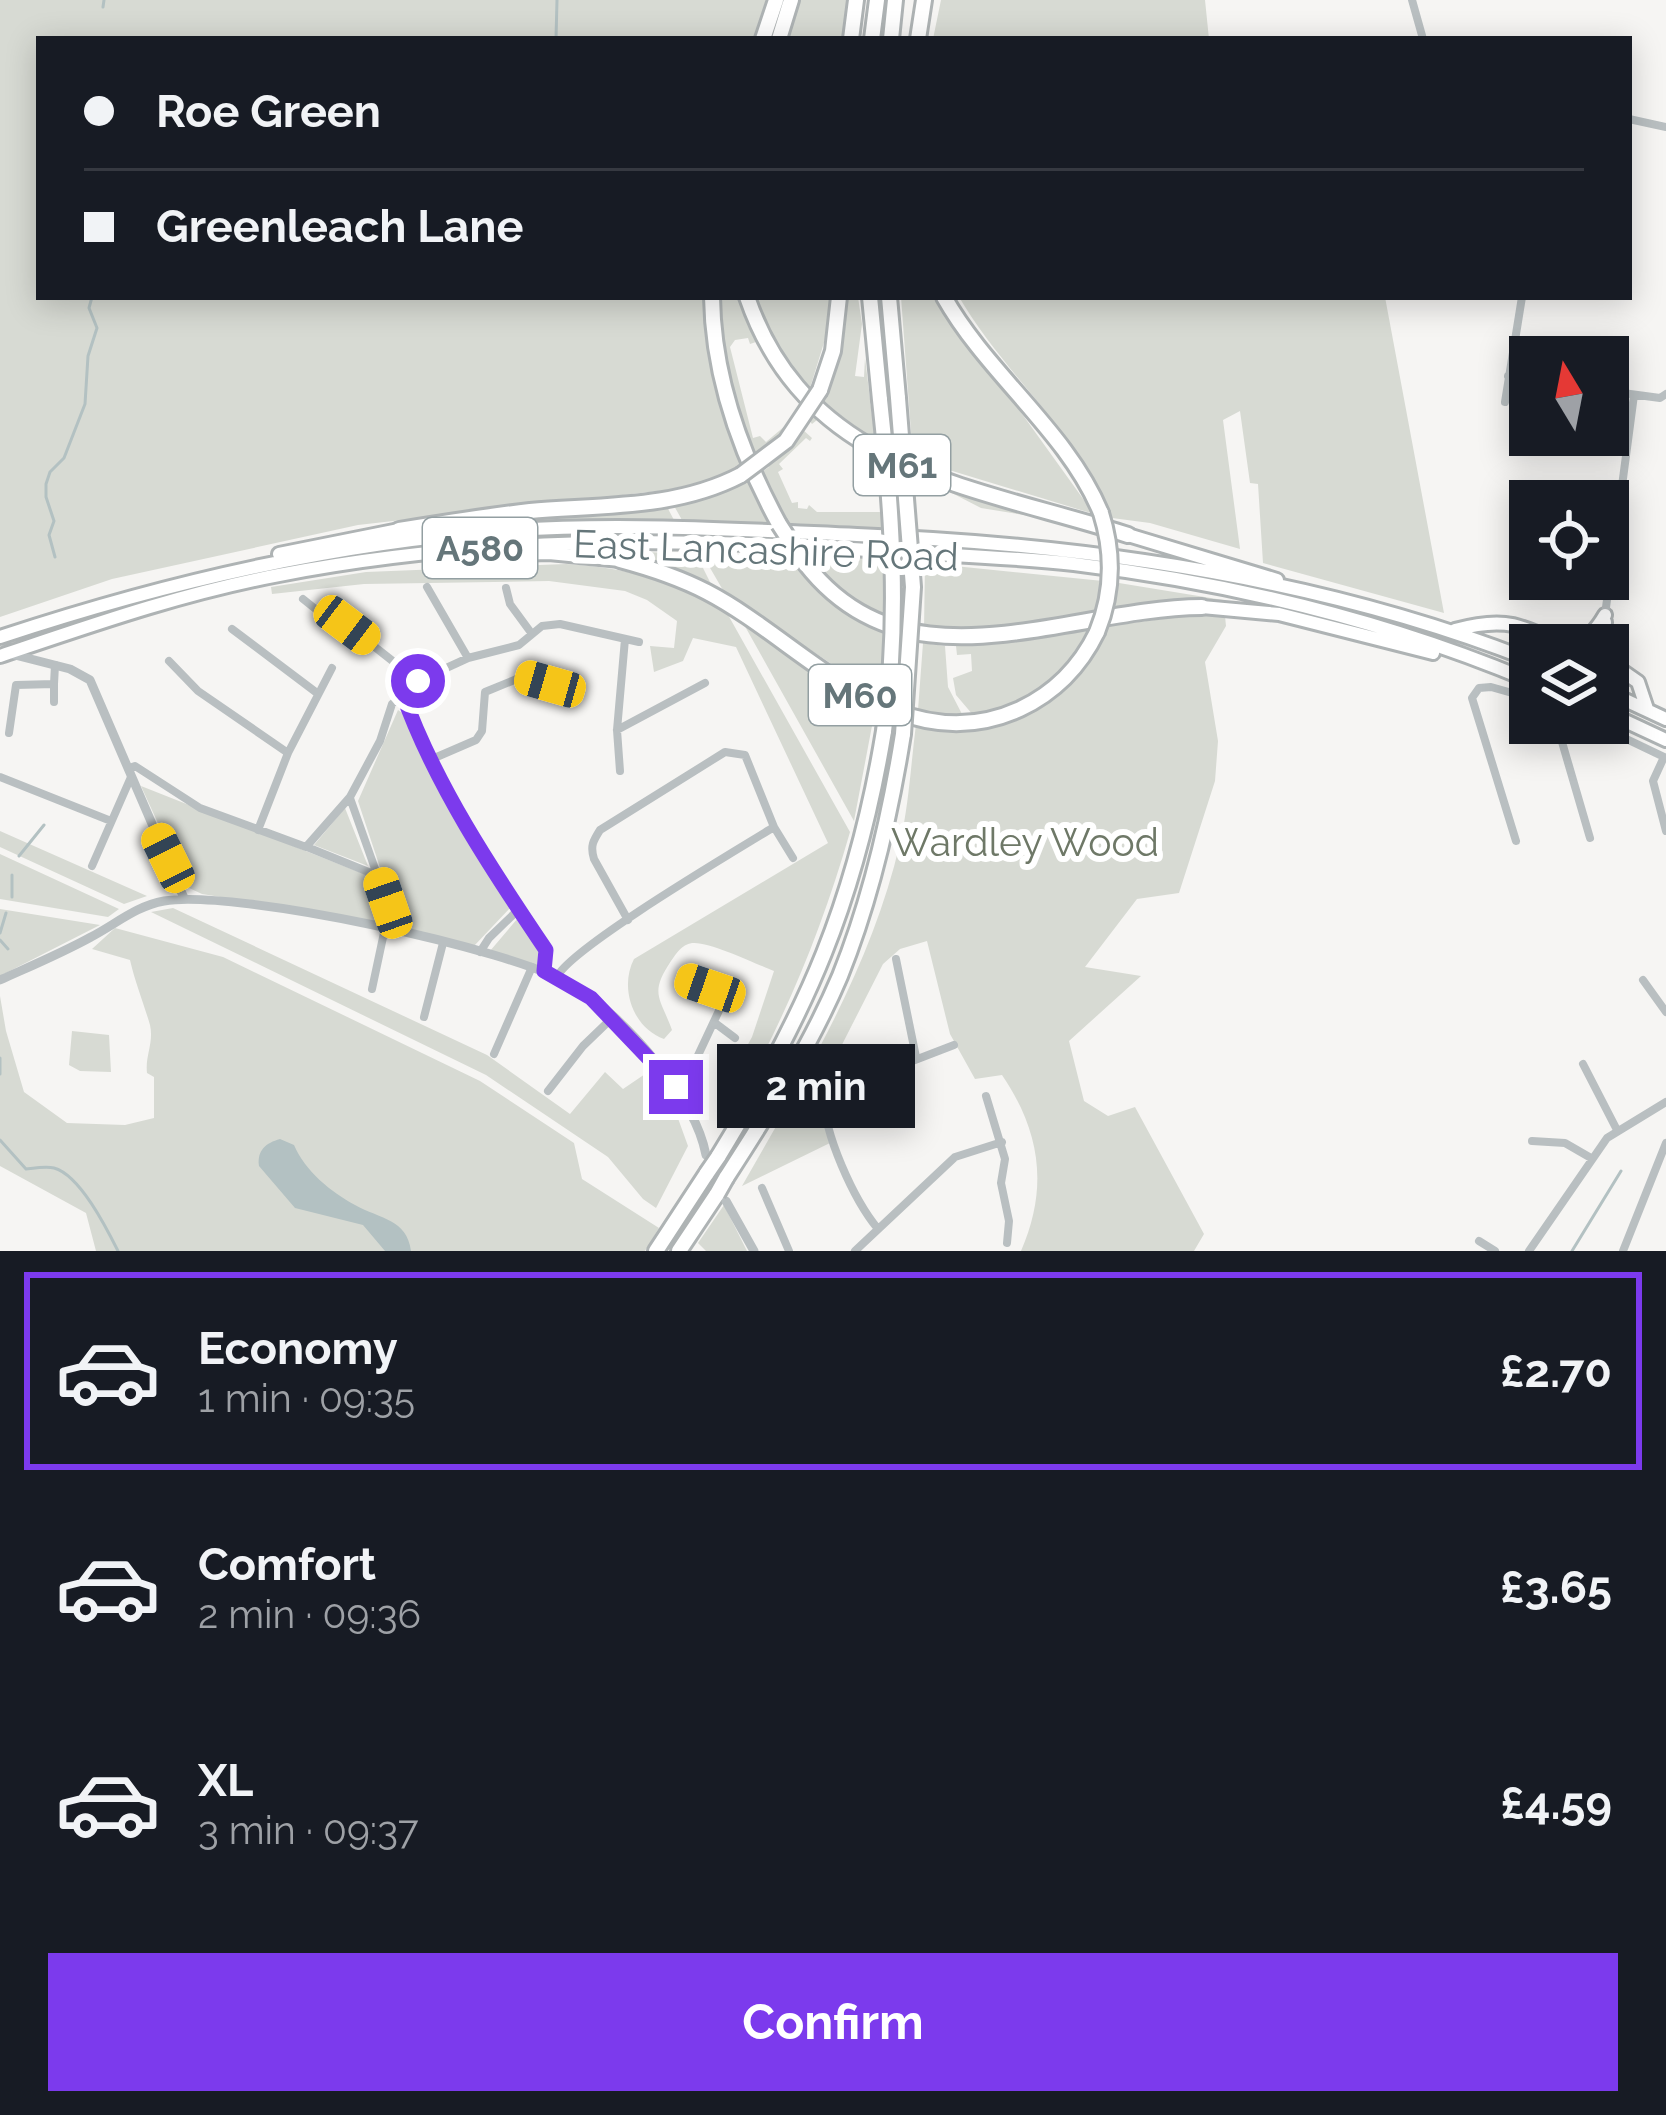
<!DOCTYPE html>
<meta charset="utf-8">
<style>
:root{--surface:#171b24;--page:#242831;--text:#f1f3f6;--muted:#9ea1a6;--line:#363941;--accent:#7c3aed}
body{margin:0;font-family:Raleway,sans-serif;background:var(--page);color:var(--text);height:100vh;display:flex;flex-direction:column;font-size:45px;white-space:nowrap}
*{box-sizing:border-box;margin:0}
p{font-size:39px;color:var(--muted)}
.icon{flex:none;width:66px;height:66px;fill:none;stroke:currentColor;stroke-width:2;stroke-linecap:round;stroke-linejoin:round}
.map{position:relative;height:1251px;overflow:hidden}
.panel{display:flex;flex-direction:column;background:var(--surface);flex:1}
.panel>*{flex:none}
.guide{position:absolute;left:36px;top:36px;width:1596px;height:264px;border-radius:0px;box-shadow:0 6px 30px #0003;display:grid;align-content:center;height:264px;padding:0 48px;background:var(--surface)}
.needle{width:78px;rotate:350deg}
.controls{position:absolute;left:1509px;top:336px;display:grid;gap:24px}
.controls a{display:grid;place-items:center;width:120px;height:120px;border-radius:0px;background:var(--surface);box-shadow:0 6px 30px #0003;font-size:60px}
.end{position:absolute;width:54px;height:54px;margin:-27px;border:15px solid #7c3aed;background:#fff;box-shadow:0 0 0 6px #fff}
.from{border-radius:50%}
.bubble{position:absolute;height:84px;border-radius:0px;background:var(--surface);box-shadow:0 6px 30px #0003;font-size:39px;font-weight:700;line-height:84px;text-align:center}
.car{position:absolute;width:36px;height:72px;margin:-36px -18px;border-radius:15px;box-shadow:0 0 9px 3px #0007;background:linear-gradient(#f5c518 24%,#345 0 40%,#f5c518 0 76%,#345 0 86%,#f5c518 0)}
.guide b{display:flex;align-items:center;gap:42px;height:114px;font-size:45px}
.guide b+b{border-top:3px solid var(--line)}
.guide i{width:30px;height:30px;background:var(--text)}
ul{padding:21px 0 0;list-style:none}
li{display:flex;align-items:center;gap:36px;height:198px;margin:0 24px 18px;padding:0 24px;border:6px solid transparent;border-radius:0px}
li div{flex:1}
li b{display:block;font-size:45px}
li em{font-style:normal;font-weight:700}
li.on{border-color:var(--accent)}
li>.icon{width:108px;height:108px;stroke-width:1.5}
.cta{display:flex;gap:24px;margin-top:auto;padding:24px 48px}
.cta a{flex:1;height:138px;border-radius:0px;background:var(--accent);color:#fff;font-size:48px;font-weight:700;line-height:138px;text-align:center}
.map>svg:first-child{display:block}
.green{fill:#d7dad3}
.water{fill:#b3c1c2}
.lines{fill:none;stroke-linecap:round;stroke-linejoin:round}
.stream{stroke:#b3c1c2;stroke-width:3}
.trunk-casing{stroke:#aeb3b4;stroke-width:18}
.motorway-casing{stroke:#aeb3b4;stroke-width:20}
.minor{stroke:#b9bfc1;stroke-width:8}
.tertiary{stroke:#b9bfc1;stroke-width:9}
.trunk{stroke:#fff;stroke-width:12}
.motorway{stroke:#fff;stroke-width:14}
.motorway-bridge-casing{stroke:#aeb3b4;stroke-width:20;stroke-linecap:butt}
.motorway-bridge{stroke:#fff;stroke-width:14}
.route{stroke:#7c3aed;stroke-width:15}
.labels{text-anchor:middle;stroke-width:12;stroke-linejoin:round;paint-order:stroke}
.shield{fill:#fff;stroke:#939fa2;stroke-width:3}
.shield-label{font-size:36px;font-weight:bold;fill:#65767a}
.street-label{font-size:39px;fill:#65767a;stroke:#fff}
.park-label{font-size:39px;fill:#6e7867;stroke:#fff}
</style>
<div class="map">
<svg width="1666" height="1251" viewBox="0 0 1666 1251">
<rect width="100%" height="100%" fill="#f6f5f3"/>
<path class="green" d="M0,0H766L754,39H39V297H706L716,380L742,466L723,477L667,490L358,525L112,579L0,617Z
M799,0H847L843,39H787Z
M941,0H1205L1209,39H933Z
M719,297H741C782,450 930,481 1061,521L981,508L948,491L884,494L874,471L862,463L864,455L817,420L812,424L801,409H796L800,405L756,342L750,344L748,338L735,340L730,347L753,438L760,436L766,442L792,420L812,438L810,441L806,438L779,464L783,469L778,472L792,503L798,502V508L807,509L809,505L817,512H881L882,532L790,527L760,473L769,467L761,454L754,458C734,407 722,352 719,297Z
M756,297H830L826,336L810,388L774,343Z
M844,297H858L862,324L855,376L864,377L865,358L875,440L823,403L838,352Z
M901,297H938L1094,514L913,459Z
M959,297H1385L1444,613L1263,563L1258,484L1250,483L1240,411L1223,420L1240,549L1150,523L1112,518C1080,435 1004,374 959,297Z
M748,480L771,525L682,520L673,504L712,495Z
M666,505L674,520L491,521Z
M619,551L696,554L713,588L688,573Z
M702,554L792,558L829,600L888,636L881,697L724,592Z
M808,554L883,559L884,616L843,591Z
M925,563L1103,581L1096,611L998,630L924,629Z
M566,564C625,567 677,581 727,613L850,832C823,926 788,1012 740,1098L727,1082L752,1037L774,971C756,964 709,941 692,943C681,945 677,953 671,961C649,994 660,997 672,1030L664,1039C633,1028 619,988 634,959L828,843L736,647L693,638L683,661L654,672L650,646L674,648L677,621L647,600L625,591L549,581L364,584L272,594L271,587L366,572Z
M1119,583L1223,600L1114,608Z
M1185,616H1225L1226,626L1205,662L1218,741L1215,781L1179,893L1137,899L1085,967L1141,976L1069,1041L1084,1101L1108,1116L1135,1107L1204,1234L1194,1251H1021C1049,1187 1040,1131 1002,1075L975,1079L950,1034L927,941L900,949L883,964L822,1084L817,1100L832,1142L742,1186C805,1075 871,968 900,843C909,804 911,763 916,724C999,738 1072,704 1108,626Z
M742,621L811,671L875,710L854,821Z
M1090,627C1066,675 1026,706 973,715L956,695L953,678L972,671L971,654L957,655L956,646L1008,643Z
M923,643L945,646L948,687L963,716L918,710Z
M398,710L405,715L512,906L474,946L400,928L358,801Z
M141,786L374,878L389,924L202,894L187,887Z
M345,808L368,866L314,845Z
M0,831L147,896L124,904L0,847Z
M0,854L119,909L108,917L0,899Z
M173,908L487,1055L570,1114L605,1072L623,1089L651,1070L667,1088L688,1146L656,1208L643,1199L608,1157L486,1075L151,912Z
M0,909L100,925L0,976Z
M518,918L540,954V966L490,951Z
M115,928L223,957L480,1081L574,1143L582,1179L659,1228L645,1251H96L86,1213L0,1166V996L6,1031L24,1092L67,1123L125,1125L154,1118V1077L147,1073C145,1055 154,1043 150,1025C144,1004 135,982 130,960L92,949Z
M72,1031L109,1035L111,1072L80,1071L69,1065Z
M724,1205L747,1251H706L698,1243Z"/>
<path class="water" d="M280,1139L294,1145C305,1171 331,1192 355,1205C380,1219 407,1219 411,1251H385L363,1225L295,1208L259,1166C257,1150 266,1143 280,1139Z"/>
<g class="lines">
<path class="stream" d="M103,7L104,0
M556,39L557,0
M55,557L49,535L54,521L46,497V484L50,472L64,458L85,404L88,356L97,328L89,308L92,297
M19,856L44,825
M12,875V897
M0,933L6,913
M0,940L8,949
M0,1058V1074
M0,1140L26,1169C35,1168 46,1166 54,1168C80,1175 107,1229 118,1251
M1572,1251L1621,1171"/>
<g class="trunk-casing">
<path id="trunk" d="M1128,535L1277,580
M279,554L399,530
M484,555L549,553L620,560
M1202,607L1279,614L1433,653
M1455,630C1473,625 1494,621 1513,625C1554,635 1576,665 1605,615
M0,637C166,582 337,542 513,530C627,523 742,530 857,535C1081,544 1320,577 1530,660
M1603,645L1605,622
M0,656C92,625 183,593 279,575C479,536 681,537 884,551C947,555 1012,557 1074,564C1230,583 1385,620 1530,681
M1608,661L1638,682L1647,709
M1608,692L1666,719
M1608,713L1666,740"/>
</g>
<g class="motorway-casing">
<path id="motorway" d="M763,39L776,0
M779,39L791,0
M851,39L856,0
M872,39L877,0
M891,39L895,0
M918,39L924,0
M712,297C713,376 742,456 779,524
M747,297C807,472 975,486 1128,535
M870,297L880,400
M889,297L898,398
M944,297C988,375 1067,431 1101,513
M820,390L833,351L839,297
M399,530C442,523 486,516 530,511C601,505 676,509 741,475
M799,555C900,699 1064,608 1202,607
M620,560C650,568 680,578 707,592C805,643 897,765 1020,709C1054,693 1080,667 1097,632
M718,1157C807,1012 856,901 884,731
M726,1178C768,1113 810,1047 840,976C871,899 890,816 903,734
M656,1251L707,1173
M679,1251L717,1194"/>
</g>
<path class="minor" d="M1412,0L1423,39
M1629,119L1666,127
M1508,376L1530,379
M1608,391L1660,398L1666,394
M1505,402L1522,297
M427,587L468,658
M506,588L510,604L532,634
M303,599L323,615L347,625L418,681
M1605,615L1634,395
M232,629L317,693
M169,661L198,691L288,753
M402,692C434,783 493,869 546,950L544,971
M54,702V684
M1570,723L1562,742L1590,838
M1593,723L1666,758
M617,730L705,683
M9,733L16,685L54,684L55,665
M1664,757L1653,781L1666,831
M432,759L476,740L482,731L485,692L524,676L550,684
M129,768L135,766L200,808L306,847L350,797L380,741L392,704L418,681L468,658L519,645L542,626L560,624L639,642
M620,771L617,730L625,639
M0,777L111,821
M350,798L397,931
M258,830L288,753L332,668
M1516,841L1472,698L1479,688L1491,687L1530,698
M307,847L376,875
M92,866L131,777
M628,920L594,859C590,846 593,841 600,830L725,752L745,755L774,827L793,858
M480,952L489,938L519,909
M896,959L916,1057
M557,977C570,948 737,850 774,827
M1643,980L1666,1012
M372,989L385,928
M424,1017L443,943
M715,1023L735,1038
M494,1054L532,967
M1583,1064L1617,1130
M893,1067L910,1113
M672,1082L693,1066L724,1000L722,991L682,978
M548,1091L583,1046L612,1018
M986,1096L1005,1159L1001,1183L1009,1221L1007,1243
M1532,1141L1565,1143L1591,1158
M762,1188L789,1251
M878,1229C854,1200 823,1133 824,1095L954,1045
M1479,1241L1495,1251
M855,1251L955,1157L1002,1142
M1529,1251L1607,1138L1666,1102
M1623,1251L1666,1143"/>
<path class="tertiary" d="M11,654L70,669L90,680L184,898
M0,980C31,966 62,953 91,937C116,924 136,906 164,901C235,889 512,948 574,986C624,1016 695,1097 706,1155
M726,1201L754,1251"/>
<use href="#trunk" class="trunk"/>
<use href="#motorway" class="motorway"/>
<g class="motorway-bridge-casing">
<path id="motorway-bridge" d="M898,398L913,587L903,734
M880,400C892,510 900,621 884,731
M741,475L786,441L820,390
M779,524L799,555
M1097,632C1113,593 1114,554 1101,513
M707,1173L718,1157
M717,1194L726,1178"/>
</g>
<use href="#motorway-bridge" class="motorway-bridge"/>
</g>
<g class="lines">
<path class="route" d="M418,681L402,692C434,783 492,870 546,950L544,971L591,998L676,1087"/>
</g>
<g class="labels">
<g class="shield">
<rect x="854" y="435" width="96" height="60" rx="9"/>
<rect x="423" y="518" width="114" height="60" rx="9"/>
<rect x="809" y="665" width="102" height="60" rx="9"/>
</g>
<g class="shield-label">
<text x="902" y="478">M61</text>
<text x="480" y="561">A580</text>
<text x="860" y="708">M60</text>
</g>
<g class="street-label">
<text transform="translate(766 550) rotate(2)" y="14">East Lancashire Road</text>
</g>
<g class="park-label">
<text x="1025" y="856">Wardley Wood</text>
</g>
</g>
</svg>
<div class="controls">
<a><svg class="needle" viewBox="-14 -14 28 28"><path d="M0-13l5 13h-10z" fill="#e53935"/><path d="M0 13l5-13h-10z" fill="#9ea1a6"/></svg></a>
<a><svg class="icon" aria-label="locate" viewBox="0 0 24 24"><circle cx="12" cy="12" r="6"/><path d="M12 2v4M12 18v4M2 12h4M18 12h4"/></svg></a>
<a><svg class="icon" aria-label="layers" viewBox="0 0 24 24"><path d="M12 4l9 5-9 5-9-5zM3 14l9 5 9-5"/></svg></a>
</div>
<i class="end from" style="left:418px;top:681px"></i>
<i class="end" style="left:676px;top:1087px"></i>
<div class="bubble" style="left:717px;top:1044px;width:198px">2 min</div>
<i class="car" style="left:347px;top:625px;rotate:127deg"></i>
<i class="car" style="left:550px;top:684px;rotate:286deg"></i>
<i class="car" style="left:168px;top:858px;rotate:334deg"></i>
<i class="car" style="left:388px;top:903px;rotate:341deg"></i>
<i class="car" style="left:710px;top:988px;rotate:289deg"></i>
<div class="guide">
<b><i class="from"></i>Roe Green</b>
<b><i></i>Greenleach Lane</b>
</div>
</div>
<section class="panel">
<ul>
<li class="on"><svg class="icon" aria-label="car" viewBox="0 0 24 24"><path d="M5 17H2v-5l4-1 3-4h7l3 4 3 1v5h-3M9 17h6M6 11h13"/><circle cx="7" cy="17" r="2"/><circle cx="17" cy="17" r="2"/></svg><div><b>Economy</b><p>1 min · 09:35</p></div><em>£2.70</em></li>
<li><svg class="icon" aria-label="car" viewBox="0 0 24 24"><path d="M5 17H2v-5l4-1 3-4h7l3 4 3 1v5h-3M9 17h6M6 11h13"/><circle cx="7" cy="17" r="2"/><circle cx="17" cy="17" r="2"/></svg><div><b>Comfort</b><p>2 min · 09:36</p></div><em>£3.65</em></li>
<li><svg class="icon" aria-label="car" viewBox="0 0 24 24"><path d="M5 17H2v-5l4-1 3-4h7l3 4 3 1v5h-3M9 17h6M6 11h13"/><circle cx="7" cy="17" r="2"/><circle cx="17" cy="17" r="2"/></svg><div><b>XL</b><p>3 min · 09:37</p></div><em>£4.59</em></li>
</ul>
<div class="cta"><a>Confirm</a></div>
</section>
